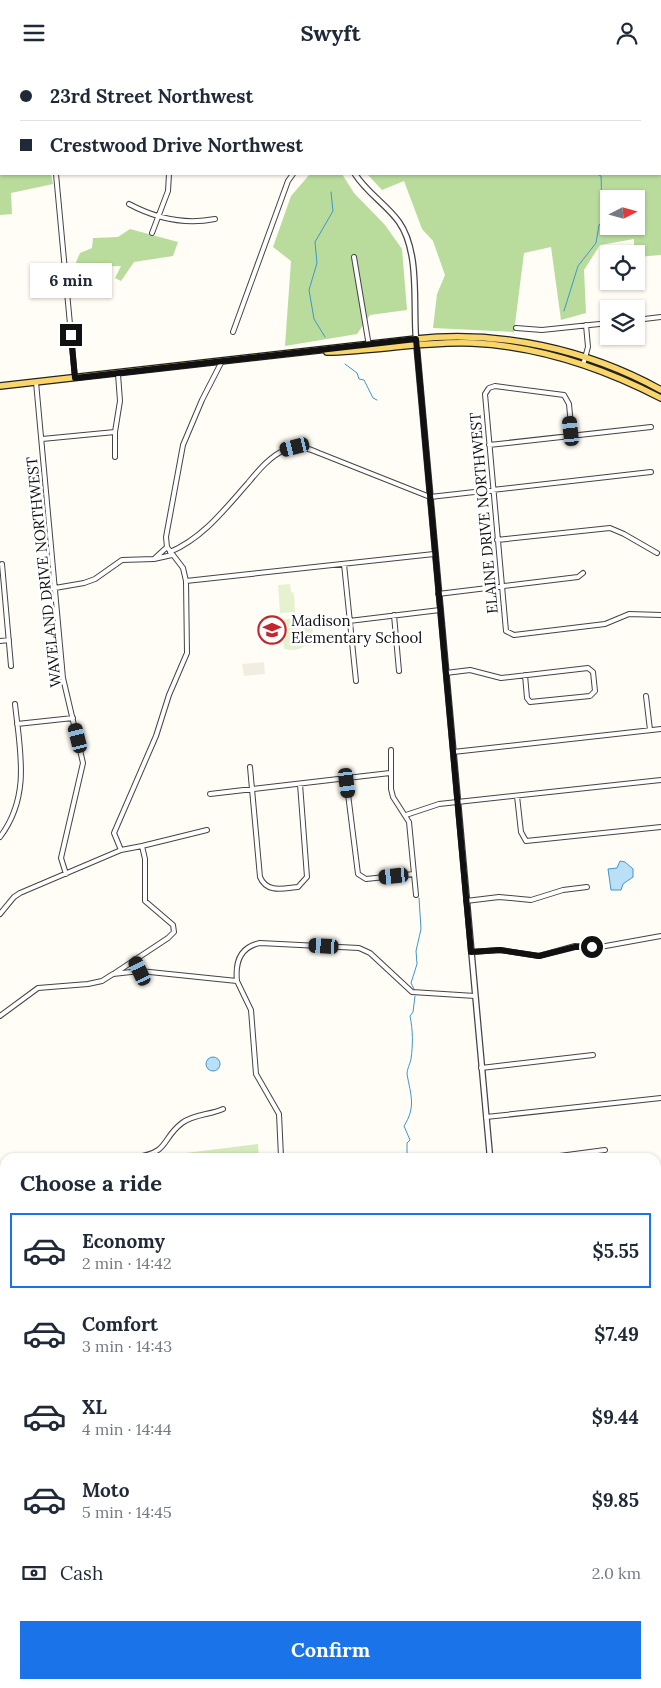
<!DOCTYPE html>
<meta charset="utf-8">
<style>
:root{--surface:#fff;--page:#f6f6f7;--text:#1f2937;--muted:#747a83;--line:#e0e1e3;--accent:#1a73e8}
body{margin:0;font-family:Lora,serif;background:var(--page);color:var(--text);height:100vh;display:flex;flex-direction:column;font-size:19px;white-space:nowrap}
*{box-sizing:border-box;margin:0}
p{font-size:16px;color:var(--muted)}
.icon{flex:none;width:28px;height:28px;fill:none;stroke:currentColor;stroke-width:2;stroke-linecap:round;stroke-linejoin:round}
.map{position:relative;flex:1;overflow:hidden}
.details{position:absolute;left:0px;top:1088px;width:661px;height:536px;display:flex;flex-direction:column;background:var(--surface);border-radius:15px 15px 0 0;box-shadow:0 1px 4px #0004}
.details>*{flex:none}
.banner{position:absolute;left:0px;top:0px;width:661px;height:110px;box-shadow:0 1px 4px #0004;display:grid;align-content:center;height:110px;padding:0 20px;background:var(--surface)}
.needle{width:32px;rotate:84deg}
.buttons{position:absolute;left:600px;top:125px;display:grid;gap:10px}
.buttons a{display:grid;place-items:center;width:45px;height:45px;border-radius:0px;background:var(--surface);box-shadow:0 1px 4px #0004;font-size:25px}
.end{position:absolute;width:22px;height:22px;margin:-11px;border:6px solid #111;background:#fff;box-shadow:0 0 0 2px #fff}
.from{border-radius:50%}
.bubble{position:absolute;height:35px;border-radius:0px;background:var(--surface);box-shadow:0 1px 4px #0004;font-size:16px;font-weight:700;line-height:35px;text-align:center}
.car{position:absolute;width:15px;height:30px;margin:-15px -8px;border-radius:6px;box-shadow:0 0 4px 1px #0007;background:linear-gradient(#222 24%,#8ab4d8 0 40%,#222 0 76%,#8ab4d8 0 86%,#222 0)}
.banner b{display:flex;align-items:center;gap:18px;height:48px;font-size:19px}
.banner b+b{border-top:1px solid var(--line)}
.banner i{width:12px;height:12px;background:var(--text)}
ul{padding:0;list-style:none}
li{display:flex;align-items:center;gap:15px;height:75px;margin:0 10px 8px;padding:0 10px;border:2px solid transparent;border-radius:0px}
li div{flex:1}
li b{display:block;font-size:19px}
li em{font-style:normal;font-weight:700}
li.current{border-color:var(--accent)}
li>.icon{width:45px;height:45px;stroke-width:1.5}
h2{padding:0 20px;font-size:22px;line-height:60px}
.pay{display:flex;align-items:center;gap:12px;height:55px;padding:0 20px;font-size:19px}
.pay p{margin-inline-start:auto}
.action{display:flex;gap:10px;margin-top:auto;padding:10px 20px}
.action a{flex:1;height:58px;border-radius:0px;background:var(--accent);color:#fff;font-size:20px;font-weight:700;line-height:58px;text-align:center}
header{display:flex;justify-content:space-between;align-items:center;height:65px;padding:0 20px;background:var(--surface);font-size:22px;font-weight:700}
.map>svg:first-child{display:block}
.green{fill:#d5ebbd}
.forest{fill:#b9dc9c;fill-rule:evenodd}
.pitch{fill:#e6f2cf}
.plaza{fill:#f1ede2}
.water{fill:#b9e0f7;stroke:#3f96cf}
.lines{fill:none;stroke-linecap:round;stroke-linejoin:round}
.stream{stroke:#3f96cf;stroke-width:1}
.minor-casing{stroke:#444;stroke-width:6}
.tertiary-casing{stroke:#444;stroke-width:7}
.primary-casing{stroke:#222;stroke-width:8}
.minor{stroke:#fff;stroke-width:4}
.tertiary{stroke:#fff;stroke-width:4.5}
.primary{stroke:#f9d66b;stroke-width:5.5}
.route{stroke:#111;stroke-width:6}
.labels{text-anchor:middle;stroke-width:5;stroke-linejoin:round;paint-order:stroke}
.street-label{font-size:15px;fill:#111;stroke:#fff}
.poi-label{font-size:15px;fill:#111;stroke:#fff;text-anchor:start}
</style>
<header><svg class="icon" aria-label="menu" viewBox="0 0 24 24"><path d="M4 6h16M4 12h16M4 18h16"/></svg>Swyft<svg class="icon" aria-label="person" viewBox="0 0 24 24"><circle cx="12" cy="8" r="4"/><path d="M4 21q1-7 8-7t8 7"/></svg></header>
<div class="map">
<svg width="661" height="1623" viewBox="0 0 661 1623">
<rect width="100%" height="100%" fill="#fffdf5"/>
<path class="green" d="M258,1079L259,1092H154Z
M407,1619H477L442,1623H408Z"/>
<path class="forest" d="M626,0H661V190L636,192V189H634V174L600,180L584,205L586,248L561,255L551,182L524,188L514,267L433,263L437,229L445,210L433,176L422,164L404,116L382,125L367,109H660V1ZM609,134H636V161H609Z
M0,82L1,109H51L53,119L11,128L12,149L0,150Z
M310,109H342L354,128L385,160L402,184L407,245L370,250L357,269L285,281L291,196L273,182L291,131Z
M130,164L178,177L173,191L134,197L121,216L115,213L121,201L74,202L80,188L92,183L93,173L118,172Z"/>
<path class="pitch" d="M290,519L291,527L294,528L295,547L280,548L278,520Z
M309,553C320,573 305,589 284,584L282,556L284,554Z"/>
<path class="plaza" d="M264,597L265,609L244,611L242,599Z"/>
<path class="water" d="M620,796L625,797L633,804V812L623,819L621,825H611L608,804L617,803Z
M206 999a7 7 0 1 1 14 0a7 7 0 1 1-14 0Z"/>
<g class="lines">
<path class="stream" d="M620,0V1
M564,246L578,201L596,178L599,160L605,154C600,137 602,128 601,111L597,109
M325,272L314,254L309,225L317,198L315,177L333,146L331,127
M345,299L357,308L359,314L364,315L373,333L377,335
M415,926L411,918L417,899L416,886L421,864L419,833
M407,1092V1078L410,1075L404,1061C416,1042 411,1031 407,1009C407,1004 410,999 411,994C413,980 413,965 410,951L413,947L415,931"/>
<g class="minor-casing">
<path id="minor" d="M159,0V1
M590,0V1
M46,1L52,0
M56,109L75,313
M129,139C157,154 184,160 215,154
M152,168L168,126L169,109
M354,192L369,281
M636,255L661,252
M516,263L542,265L609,258
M233,267L288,116L293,109
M583,300L588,282L586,260
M36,317L63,613L83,698L61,793L66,809
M572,371L569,339L564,330L495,321L489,323L485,329L506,566L514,570L605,559L629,549L661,550
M42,374L115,367
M489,380L651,362
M115,392V367L120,336L118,309
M497,475L610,463L624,469L657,488
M170,487C203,473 224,445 248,418C258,406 270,391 285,385C298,380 308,383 319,388L430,432L651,407
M154,494L172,490
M2,499L11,601
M344,499L356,616
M186,516L434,489
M55,523L84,518L95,514L122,495L154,494L167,482
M438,529L578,512L583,508
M394,550L399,606
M349,556L440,545
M0,576L9,575
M446,608L470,605L501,613L588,603L593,607L595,626L590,631L530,637L527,633L525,610
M646,631L650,665
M17,659L73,653
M391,685V724L393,732L409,757L416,830
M453,687L661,664
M250,702L260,812C267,829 285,823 298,822L307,812L300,719
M346,713L358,809L366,814L414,809
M210,729L390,708
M517,731L521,767L526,776L661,762
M406,750L439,739L661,715
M0,772C31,731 20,686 15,639
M142,781L207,765
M121,785L114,768L156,671L169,630L187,588L186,516L183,503L167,482L166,472L183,380L202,335L222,296
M466,836L499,832L531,835L563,825L587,822
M0,849L14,832L20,828L121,785L142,781L145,794V836L173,860L174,867L168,873L115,908
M471,887L500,885L539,891L575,881L600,882L661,871
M135,894L140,906
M237,916C235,897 240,882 260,878L359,883L370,888L412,927L475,931
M0,951L38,923L88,919L102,916L113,909L140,906L237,916L251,945L256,1009L279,1049L281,1092
M481,1003L593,990
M486,1052L661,1033
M137,1092C170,1087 161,1074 182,1058C194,1049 210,1050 223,1044
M320,1092L330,1091
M552,1092L605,1085
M3,1110L5,1122
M0,1249L5,1248
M656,1291L661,1290
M0,1306L5,1305
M0,1371L5,1375
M0,1477H5
M656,1491L661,1490
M656,1530L661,1527
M0,1567L5,1566
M656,1604H661
M47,1619V1623
M82,1619V1623
M148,1619V1623
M213,1619L214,1623
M309,1619V1623
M483,1619L484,1623
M500,1623L538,1619"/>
</g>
<g class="tertiary-casing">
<path id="tertiary" d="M358,1L359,0
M355,109C367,128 386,139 399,157C420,187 413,238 416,274L490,1092
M541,1619V1623"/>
</g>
<g class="primary-casing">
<path id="primary" d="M327,287C375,286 424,276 472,278C538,281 603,303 661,333
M0,321L416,274C499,265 587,284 661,325"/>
</g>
<use href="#minor" class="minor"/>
<use href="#tertiary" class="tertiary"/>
<use href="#primary" class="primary"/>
</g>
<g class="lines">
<path class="route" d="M71,270L75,313L416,274L471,887L500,885L539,891L575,882H592"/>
</g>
<defs>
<g id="school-ring" transform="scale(1.4375)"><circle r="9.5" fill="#fff" stroke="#c4262e" stroke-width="1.5"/><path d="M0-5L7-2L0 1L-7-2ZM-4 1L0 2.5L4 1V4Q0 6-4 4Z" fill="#c4262e"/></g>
</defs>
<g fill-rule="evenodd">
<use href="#school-ring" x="272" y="565"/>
</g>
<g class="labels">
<g class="street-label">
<text transform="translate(484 448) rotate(-95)" y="5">ELAINE DRIVE NORTHWEST</text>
<text transform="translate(44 507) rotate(-96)" y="5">WAVELAND DRIVE NORTHWEST</text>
</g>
<g class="poi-label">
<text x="291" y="561">Madison<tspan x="291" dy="17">Elementary School</tspan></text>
</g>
</g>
</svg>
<div class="buttons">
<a><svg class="needle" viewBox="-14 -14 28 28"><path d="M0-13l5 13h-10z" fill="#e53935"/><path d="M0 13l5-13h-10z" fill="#747a83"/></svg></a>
<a><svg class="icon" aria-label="locate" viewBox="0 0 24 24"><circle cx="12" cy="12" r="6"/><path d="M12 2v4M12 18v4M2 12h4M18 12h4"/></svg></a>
<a><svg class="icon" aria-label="layers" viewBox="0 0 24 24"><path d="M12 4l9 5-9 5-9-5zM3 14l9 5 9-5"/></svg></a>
</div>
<i class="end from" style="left:592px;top:882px"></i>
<i class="end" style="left:71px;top:270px"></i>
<div class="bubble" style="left:30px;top:198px;width:82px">6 min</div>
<i class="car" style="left:571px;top:366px;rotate:354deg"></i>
<i class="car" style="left:295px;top:382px;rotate:256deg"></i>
<i class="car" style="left:78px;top:673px;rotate:346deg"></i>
<i class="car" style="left:347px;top:718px;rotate:173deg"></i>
<i class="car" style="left:394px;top:811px;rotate:264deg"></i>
<i class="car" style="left:324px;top:881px;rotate:273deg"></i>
<i class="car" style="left:140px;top:906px;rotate:335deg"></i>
<div class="banner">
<b><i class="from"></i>23rd Street Northwest</b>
<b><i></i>Crestwood Drive Northwest</b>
</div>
<section class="details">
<h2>Choose a ride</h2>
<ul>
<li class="current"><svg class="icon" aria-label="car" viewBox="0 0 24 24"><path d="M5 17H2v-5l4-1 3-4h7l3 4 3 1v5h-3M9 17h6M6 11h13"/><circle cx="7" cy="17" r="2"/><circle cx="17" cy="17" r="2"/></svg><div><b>Economy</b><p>2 min · 14:42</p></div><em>$5.55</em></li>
<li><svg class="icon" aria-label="car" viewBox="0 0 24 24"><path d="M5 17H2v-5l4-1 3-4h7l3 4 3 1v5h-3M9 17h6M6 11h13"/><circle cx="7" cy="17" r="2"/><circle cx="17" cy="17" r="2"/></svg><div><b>Comfort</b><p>3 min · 14:43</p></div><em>$7.49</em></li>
<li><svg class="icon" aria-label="car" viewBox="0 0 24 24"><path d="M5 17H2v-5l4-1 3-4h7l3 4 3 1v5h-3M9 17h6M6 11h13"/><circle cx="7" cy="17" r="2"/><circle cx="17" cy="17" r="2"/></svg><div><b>XL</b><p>4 min · 14:44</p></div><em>$9.44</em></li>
<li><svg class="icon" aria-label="car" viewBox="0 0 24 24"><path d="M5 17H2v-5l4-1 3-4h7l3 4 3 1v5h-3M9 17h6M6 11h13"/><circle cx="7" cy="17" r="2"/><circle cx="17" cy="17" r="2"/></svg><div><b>Moto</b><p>5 min · 14:45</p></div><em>$9.85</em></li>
</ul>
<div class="pay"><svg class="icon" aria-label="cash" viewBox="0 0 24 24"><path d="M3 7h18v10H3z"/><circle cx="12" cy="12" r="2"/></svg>Cash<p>2.0 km</p></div>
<div class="action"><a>Confirm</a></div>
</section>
</div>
